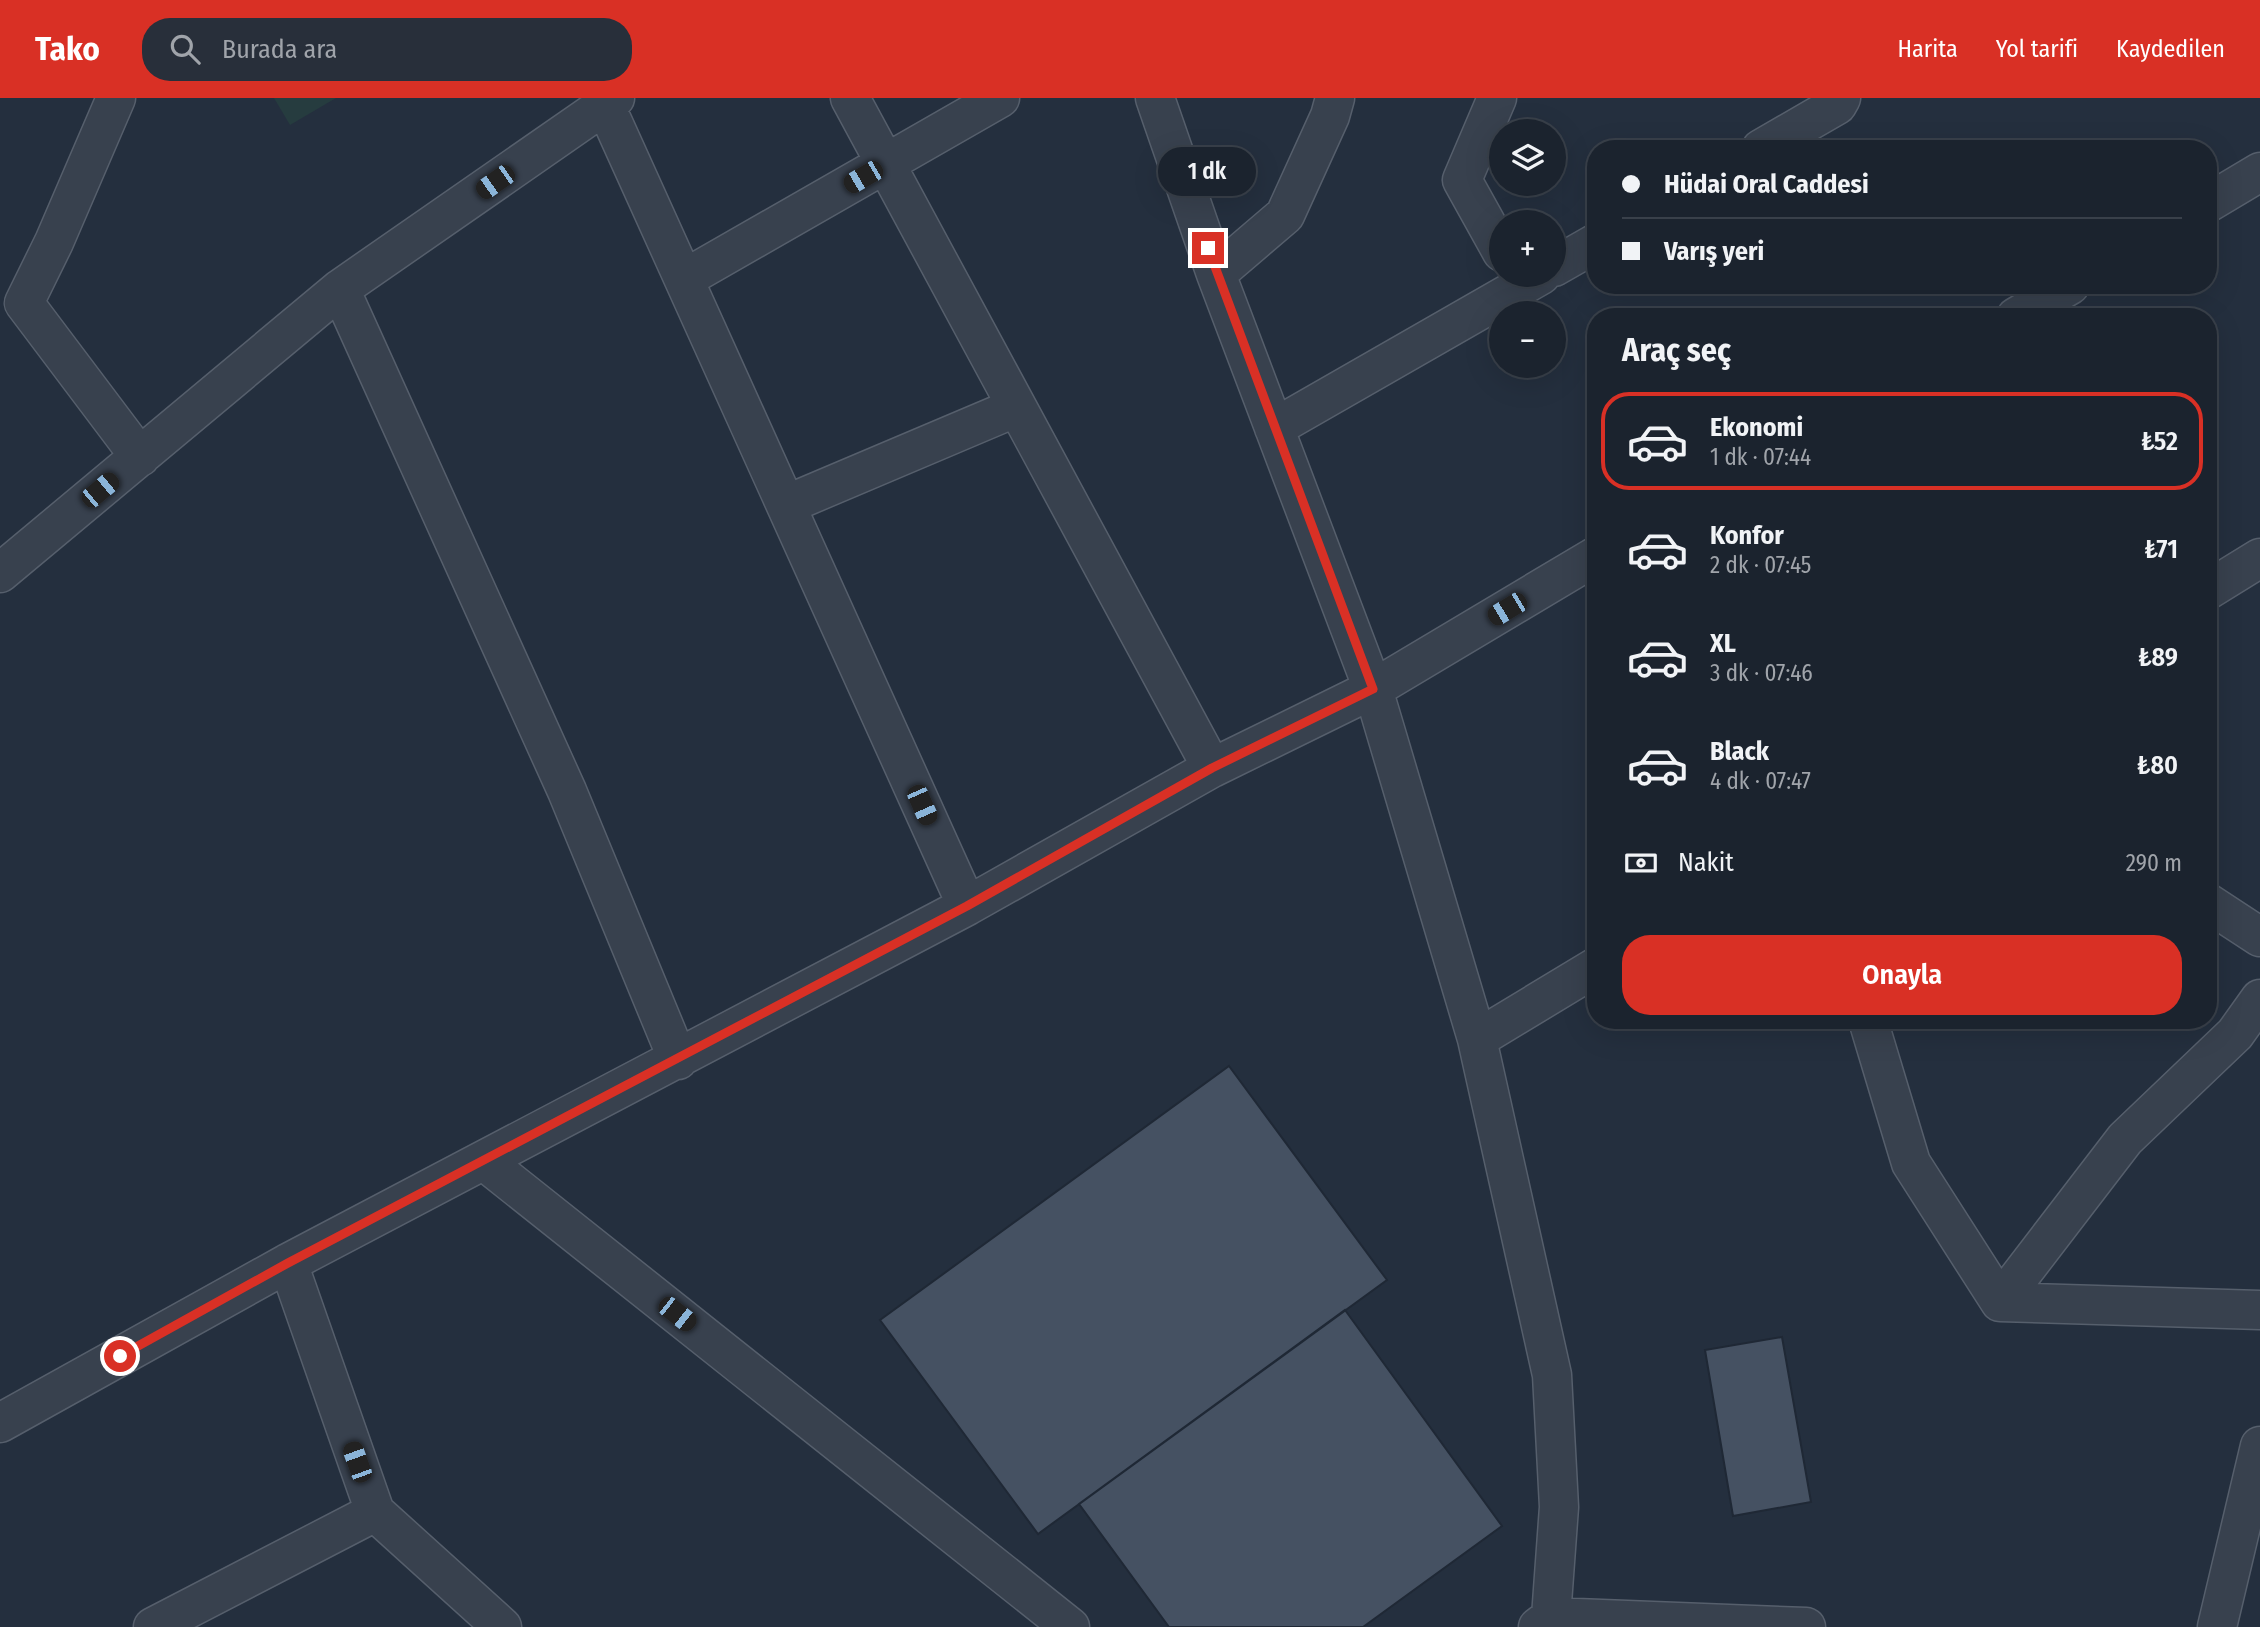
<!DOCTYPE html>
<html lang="tr">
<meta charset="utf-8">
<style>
:root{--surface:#1b232e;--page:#282f3a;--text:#f1f3f6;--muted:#a0a4aa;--line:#39404a;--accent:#d93025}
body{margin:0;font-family:"Fira Sans Condensed",sans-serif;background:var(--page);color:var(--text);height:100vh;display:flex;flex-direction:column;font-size:26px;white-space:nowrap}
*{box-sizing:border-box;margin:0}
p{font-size:23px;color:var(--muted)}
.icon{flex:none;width:38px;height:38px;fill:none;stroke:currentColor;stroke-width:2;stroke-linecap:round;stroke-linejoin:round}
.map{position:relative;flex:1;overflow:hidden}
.panel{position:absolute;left:1587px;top:210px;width:630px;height:721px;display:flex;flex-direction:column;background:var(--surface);border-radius:28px;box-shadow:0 7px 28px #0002,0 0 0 2px var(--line)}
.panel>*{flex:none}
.guide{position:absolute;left:1587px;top:42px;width:630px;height:154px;border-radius:28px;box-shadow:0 7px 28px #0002,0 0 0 2px var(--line);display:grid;align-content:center;height:154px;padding:0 35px;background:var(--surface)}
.buttons{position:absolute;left:1489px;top:21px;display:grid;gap:14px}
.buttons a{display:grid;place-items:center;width:77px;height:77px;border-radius:50%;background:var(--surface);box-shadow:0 7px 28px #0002,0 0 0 2px var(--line);font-size:35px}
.end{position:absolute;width:32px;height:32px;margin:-16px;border:9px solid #d93025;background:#fff;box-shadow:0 0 0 4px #fff}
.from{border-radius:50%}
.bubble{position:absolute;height:49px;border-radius:24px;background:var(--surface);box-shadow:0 7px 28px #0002,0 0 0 2px var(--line);font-size:23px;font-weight:600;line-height:49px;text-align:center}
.car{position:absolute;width:21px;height:42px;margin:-21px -10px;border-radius:9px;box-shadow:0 0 5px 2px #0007;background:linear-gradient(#222 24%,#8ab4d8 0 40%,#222 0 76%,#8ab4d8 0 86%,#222 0)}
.guide b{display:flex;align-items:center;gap:24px;height:66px;font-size:26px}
.guide b+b{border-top:2px solid var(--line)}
.guide i{width:18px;height:18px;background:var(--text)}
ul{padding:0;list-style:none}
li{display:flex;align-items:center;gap:21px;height:98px;margin:0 14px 10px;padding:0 21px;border:4px solid transparent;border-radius:28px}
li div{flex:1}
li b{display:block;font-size:26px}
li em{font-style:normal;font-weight:600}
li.current{border-color:var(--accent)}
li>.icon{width:63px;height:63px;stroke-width:1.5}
h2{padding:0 35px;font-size:32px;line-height:84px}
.pay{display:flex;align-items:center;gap:18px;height:77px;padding:0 35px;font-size:26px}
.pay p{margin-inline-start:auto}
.button{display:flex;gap:14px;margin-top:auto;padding:14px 35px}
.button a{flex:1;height:80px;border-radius:28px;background:var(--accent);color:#fff;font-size:28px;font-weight:600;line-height:80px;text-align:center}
header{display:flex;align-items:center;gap:42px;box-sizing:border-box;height:98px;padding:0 35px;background:var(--accent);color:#fff}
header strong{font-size:33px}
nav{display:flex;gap:38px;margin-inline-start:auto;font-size:24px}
.search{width:490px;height:63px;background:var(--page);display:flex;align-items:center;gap:18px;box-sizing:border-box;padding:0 24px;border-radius:28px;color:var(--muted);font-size:26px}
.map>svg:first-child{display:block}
.green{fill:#263c3f}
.building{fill:#455162;stroke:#1f2835;stroke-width:2}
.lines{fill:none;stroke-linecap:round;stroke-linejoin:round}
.minor-casing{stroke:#565f6c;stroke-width:41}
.minor{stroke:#38414e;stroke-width:38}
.route{stroke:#d93025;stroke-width:9}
</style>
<header>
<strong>Tako</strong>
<div class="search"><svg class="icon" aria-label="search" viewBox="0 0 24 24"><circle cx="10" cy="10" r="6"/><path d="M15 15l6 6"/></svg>Burada ara</div>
<nav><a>Harita</a><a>Yol tarifi</a><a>Kaydedilen</a></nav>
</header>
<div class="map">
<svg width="2260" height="1529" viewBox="0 0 2260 1529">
<rect width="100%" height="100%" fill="#242f3e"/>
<path class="green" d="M274,0H336L290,27Z"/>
<path class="building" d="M1229,968L1387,1182L1038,1436L880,1222Z
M1345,1212L1502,1428L1363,1529H1169L1079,1406Z
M1782,1239L1811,1404L1733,1418L1705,1252Z"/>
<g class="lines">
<g class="minor-casing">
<path id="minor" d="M116,0L54,144L24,205L140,359
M850,0L1212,670
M1155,0L1216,176L1373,591L1477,941L1552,1277L1559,1409L1551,1519L1538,1529
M1497,0L1462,82L1502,154
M605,7L967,808
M1761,51L1837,7L1841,0
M2208,105L2260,74
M1554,169L1596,145
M1216,176L1285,117L1330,18L1335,0
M684,181L1000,0
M340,191L567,693L678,962
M2016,219L2070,187
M1274,330L1541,177
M788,406L1017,309
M0,475L340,191L615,0
M2208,492L2260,460
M2208,805L2260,839
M1868,922L1911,1065L2000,1204L2260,1212
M1477,941L1596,869
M484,1063L1070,1529
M288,1165L375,1414L502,1529
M2000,1204L2125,1041L2235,936L2260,901
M0,1325L288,1165L967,808L1212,670L1373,591L1596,458
M1551,1519L1806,1529
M153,1529L375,1414
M2217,1529L2260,1348"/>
</g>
<use href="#minor" class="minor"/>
</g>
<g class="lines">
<path class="route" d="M120,1258L288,1165L967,808L1212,670L1373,591L1208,150"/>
</g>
</svg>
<div class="buttons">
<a><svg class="icon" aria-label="layers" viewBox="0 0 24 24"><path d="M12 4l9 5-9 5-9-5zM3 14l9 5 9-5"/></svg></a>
<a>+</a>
<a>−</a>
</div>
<i class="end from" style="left:120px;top:1258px"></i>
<i class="end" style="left:1208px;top:150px"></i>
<div class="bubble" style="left:1158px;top:49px;width:98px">1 dk</div>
<i class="car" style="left:863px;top:79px;rotate:240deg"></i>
<i class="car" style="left:495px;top:84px;rotate:235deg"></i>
<i class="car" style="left:100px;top:392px;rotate:50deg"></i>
<i class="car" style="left:1507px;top:511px;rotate:239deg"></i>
<i class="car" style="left:922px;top:707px;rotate:156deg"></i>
<i class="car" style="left:677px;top:1216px;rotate:128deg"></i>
<i class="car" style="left:357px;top:1364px;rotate:340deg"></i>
<div class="guide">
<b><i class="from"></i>Hüdai Oral Caddesi</b>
<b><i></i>Varış yeri</b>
</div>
<section class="panel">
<h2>Araç seç</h2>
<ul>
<li class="current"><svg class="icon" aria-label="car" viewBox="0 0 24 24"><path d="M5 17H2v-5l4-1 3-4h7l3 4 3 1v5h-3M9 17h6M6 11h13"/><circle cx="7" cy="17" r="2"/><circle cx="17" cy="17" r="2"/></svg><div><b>Ekonomi</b><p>1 dk · 07:44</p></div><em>₺52</em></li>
<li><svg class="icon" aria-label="car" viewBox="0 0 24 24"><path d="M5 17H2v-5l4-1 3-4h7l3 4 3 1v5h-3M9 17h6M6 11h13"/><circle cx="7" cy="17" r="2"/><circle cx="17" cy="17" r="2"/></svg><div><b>Konfor</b><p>2 dk · 07:45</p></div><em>₺71</em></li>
<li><svg class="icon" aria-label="car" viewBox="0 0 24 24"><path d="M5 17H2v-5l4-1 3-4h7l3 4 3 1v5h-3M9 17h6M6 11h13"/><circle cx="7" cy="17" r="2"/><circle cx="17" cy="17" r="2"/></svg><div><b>XL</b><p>3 dk · 07:46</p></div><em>₺89</em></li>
<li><svg class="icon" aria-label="car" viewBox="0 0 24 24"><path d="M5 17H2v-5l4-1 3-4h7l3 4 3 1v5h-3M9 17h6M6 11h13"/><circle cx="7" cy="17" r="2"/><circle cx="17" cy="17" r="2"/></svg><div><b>Black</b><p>4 dk · 07:47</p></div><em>₺80</em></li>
</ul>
<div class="pay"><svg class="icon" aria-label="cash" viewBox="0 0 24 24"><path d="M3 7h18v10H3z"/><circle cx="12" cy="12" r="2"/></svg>Nakit<p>290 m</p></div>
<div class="button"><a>Onayla</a></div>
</section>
</div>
